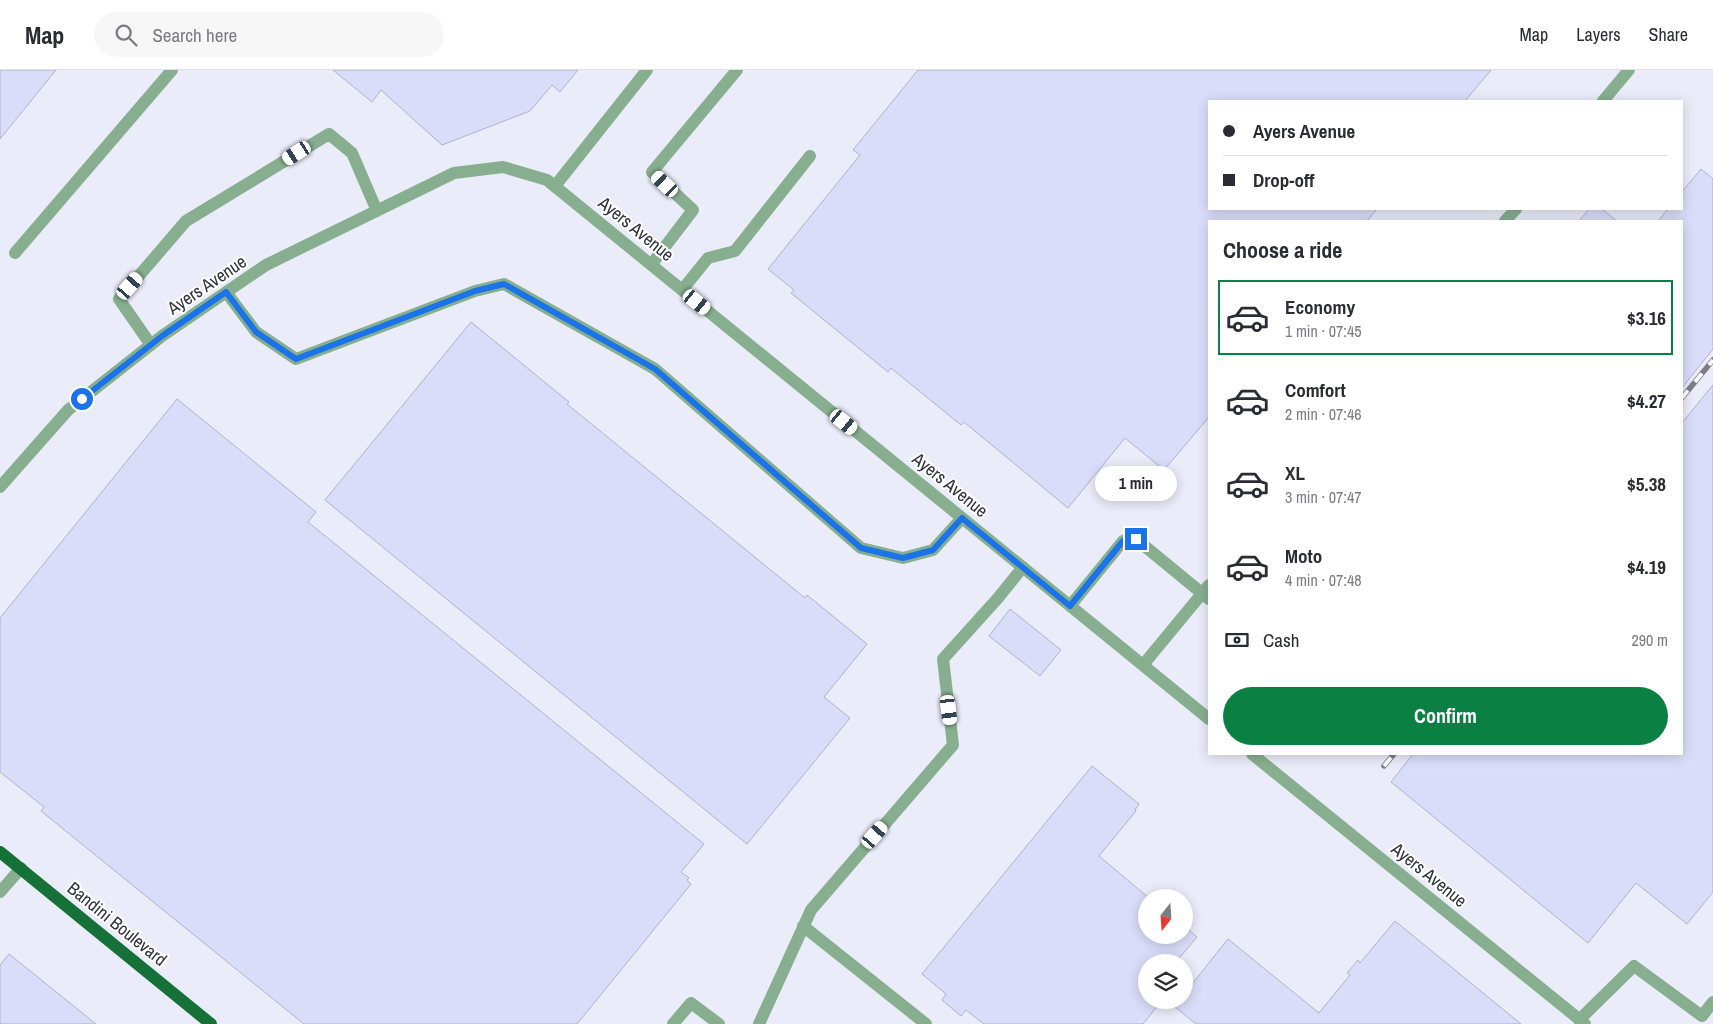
<!DOCTYPE html>
<meta charset="utf-8">
<style>
:root{--surface:#fff;--page:#f7f7f7;--text:#2b2b33;--muted:#7c7c81;--line:#e1e1e2;--accent:#0b8043}
body{margin:0;font-family:"Archivo Narrow",sans-serif;background:var(--page);color:var(--text);height:100vh;display:flex;flex-direction:column;font-size:19px;white-space:nowrap}
*{box-sizing:border-box;margin:0}
p{font-size:16px;color:var(--muted)}
.icon{flex:none;width:28px;height:28px;fill:none;stroke:currentColor;stroke-width:2;stroke-linecap:round;stroke-linejoin:round}
.map{position:relative;flex:1;overflow:hidden}
.panel{position:absolute;left:1208px;top:150px;width:475px;height:535px;display:flex;flex-direction:column;background:var(--surface);border-radius:0px;box-shadow:0 2px 12px #0003}
.panel>*{flex:none}
.top-card{position:absolute;left:1208px;top:30px;width:475px;height:110px;border-radius:0px;box-shadow:0 2px 12px #0003;display:grid;align-content:center;height:110px;padding:0 15px;background:var(--surface)}
.needle{width:32px;rotate:197deg}
.controls{position:absolute;left:1138px;top:819px;display:grid;gap:10px}
.controls a{display:grid;place-items:center;width:55px;height:55px;border-radius:50%;background:var(--surface);box-shadow:0 2px 12px #0003;font-size:25px}
.end{position:absolute;width:22px;height:22px;margin:-11px;border:6px solid #1a73e8;background:#fff;box-shadow:0 0 0 2px #fff}
.from{border-radius:50%}
.bubble{position:absolute;height:35px;border-radius:18px;background:var(--surface);box-shadow:0 2px 12px #0003;font-size:16px;font-weight:700;line-height:35px;text-align:center}
.car{position:absolute;width:15px;height:30px;margin:-15px -8px;border-radius:6px;box-shadow:0 0 4px 1px #0007;background:linear-gradient(#fff 24%,#345 0 40%,#fff 0 76%,#345 0 86%,#fff 0)}
.top-card b{display:flex;align-items:center;gap:18px;height:48px;font-size:19px}
.top-card b+b{border-top:1px solid var(--line)}
.top-card i{width:12px;height:12px;background:var(--text)}
ul{padding:0;list-style:none}
li{display:flex;align-items:center;gap:15px;height:75px;margin:0 10px 8px;padding:0 5px;border:2px solid transparent;border-radius:0px}
li div{flex:1}
li b{display:block;font-size:19px}
li em{font-style:normal;font-weight:700}
li.current{border-color:var(--accent)}
li>.icon{width:45px;height:45px;stroke-width:1.5}
h2{padding:0 15px;font-size:22px;line-height:60px}
.pay{display:flex;align-items:center;gap:12px;height:55px;padding:0 15px;font-size:19px}
.pay p{margin-inline-start:auto}
.action{display:flex;gap:10px;margin-top:auto;padding:10px 15px}
.action a{flex:1;height:58px;border-radius:30px;background:var(--accent);color:#fff;font-size:20px;font-weight:700;line-height:58px;text-align:center}
header{display:flex;align-items:center;gap:30px;box-sizing:border-box;height:70px;padding:0 25px;background:var(--surface);border-bottom:1px solid var(--line)}
header strong{font-size:24px}
nav{display:flex;gap:28px;margin-inline-start:auto;font-size:18px}
.search{width:350px;height:45px;background:var(--page);display:flex;align-items:center;gap:12px;box-sizing:border-box;padding:0 18px;border-radius:28px;color:var(--muted);font-size:19px}
.map>svg:first-child{display:block}
.built{fill:#eaecfa;fill-rule:evenodd}
.building{fill:#daddfa;stroke:#aeb1cc}
.lines{fill:none;stroke-linecap:round;stroke-linejoin:round}
.minor{stroke:#87af8f;stroke-width:12}
.major{stroke:#167138;stroke-width:12}
.rail-casing{stroke:#7c7d86;stroke-width:5.5}
.rail{stroke:#fff;stroke-width:4;stroke-dasharray:11;stroke-linecap:butt}
.route{stroke:#1a73e8;stroke-width:6}
.labels{text-anchor:middle;stroke-width:4;stroke-linejoin:round;paint-order:stroke}
.street-label{font-size:18px;fill:#32333e;stroke:#fff}
</style>
<header>
<strong>Map</strong>
<div class="search"><svg class="icon" aria-label="search" viewBox="0 0 24 24"><circle cx="10" cy="10" r="6"/><path d="M15 15l6 6"/></svg>Search here</div>
<nav><a>Map</a><a>Layers</a><a>Share</a></nav>
</header>
<div class="map">
<svg width="1713" height="954" viewBox="0 0 1713 954">
<rect width="100%" height="100%" fill="#f6f7fd"/>
<path class="built" d="M0,0H1713V954H0ZM1209,31H1681V139H1209ZM1209,151H1681V684H1209ZM1146,828H1184V865H1146ZM1146,892H1184V930H1146Z"/>
<path class="building" d="M0,0H56L0,69Z
M333,0H578L560,22L552,15L530,41L442,75L381,20L372,32Z
M918,0H1491L1465,31H1209V139H1377L1367,151H1209V347L1164,400L1125,368L1068,438L964,352L961,355L891,298L888,302L791,223L794,220L768,199L860,85L853,80Z
M1701,99L1713,109V279L1681,319V151H1658L1668,139H1681V123Z
M1589,139H1602L1617,151H1579Z
M471,252L569,332L567,334L805,528L807,525L867,574L824,627L850,648L747,774L325,430Z
M1713,315V822L1687,854L1636,813L1588,873L1391,712L1413,684H1681V354Z
M177,329L316,442L308,452L704,774L681,802L689,808L687,810L691,814L577,954H304L41,741L44,737L0,702V548Z
M1010,539L1061,580L1040,606L989,566Z
M1092,696L1139,734L1135,740L1136,741L1099,786L1149,828H1146V865H1184V856L1197,867L1176,892H1146V930H1157L1160,933L1143,954H984L966,940L961,946L942,930L946,924L922,904Z
M1395,851L1521,954H1196L1174,936L1179,930H1184V924L1228,869L1319,943L1350,905L1347,903L1358,890L1360,893Z
M9,884L96,954H0V895Z"/>
<g class="lines">
<path class="minor" d="M1603,31L1629,0
M555,116L647,0
M1505,151L1516,139
M15,183L172,0
M651,195L693,140L652,102L737,0
M682,220L708,188L735,181L810,86
M226,222L256,262L296,289L475,221L504,214L655,299L861,478L903,488L933,480L962,448
M151,275L119,229L186,151L329,64L352,83L377,141
M0,417L68,340L162,266L266,195L454,103L503,97L547,110L1209,649
M1070,536L1123,471L1129,468L1136,469L1209,529
M1143,595L1209,515
M1252,684L1585,954
M0,822L21,798
M803,856L926,954
M1579,950L1634,896L1702,946L1713,932
M673,954L691,933L719,954
M759,954L811,840L953,675L943,589L998,528L1023,497"/>
<path class="major" d="M0,782L211,954"/>
<g class="rail-casing">
<path id="rail" d="M1681,329L1713,290
M1384,696L1394,684"/>
</g>
<use href="#rail" class="rail"/>
</g>
<g class="lines">
<path class="route" d="M82,329L162,266L226,222L256,262L296,289L475,221L504,214L655,299L861,478L903,488L933,480L962,448L1070,536L1123,471L1129,468L1136,469"/>
</g>
<g class="labels">
<g class="street-label">
<text transform="translate(636 159) rotate(39)" y="6">Ayers Avenue</text>
<text transform="translate(207 215) rotate(-34)" y="6">Ayers Avenue</text>
<text transform="translate(950 415) rotate(39)" y="6">Ayers Avenue</text>
<text transform="translate(1429 805) rotate(39)" y="6">Ayers Avenue</text>
<text transform="translate(117 854) rotate(39)" y="6">Bandini Boulevard</text>
</g>
</g>
</svg>
<div class="controls">
<a><svg class="needle" viewBox="-14 -14 28 28"><path d="M0-13l5 13h-10z" fill="#e53935"/><path d="M0 13l5-13h-10z" fill="#7c7c81"/></svg></a>
<a><svg class="icon" aria-label="layers" viewBox="0 0 24 24"><path d="M12 4l9 5-9 5-9-5zM3 14l9 5 9-5"/></svg></a>
</div>
<i class="end from" style="left:82px;top:329px"></i>
<i class="end" style="left:1136px;top:469px"></i>
<div class="bubble" style="left:1095px;top:396px;width:82px">1 min</div>
<i class="car" style="left:297px;top:83px;rotate:238deg"></i>
<i class="car" style="left:665px;top:114px;rotate:313deg"></i>
<i class="car" style="left:130px;top:216px;rotate:41deg"></i>
<i class="car" style="left:697px;top:232px;rotate:129deg"></i>
<i class="car" style="left:844px;top:352px;rotate:129deg"></i>
<i class="car" style="left:949px;top:640px;rotate:173deg"></i>
<i class="car" style="left:875px;top:765px;rotate:41deg"></i>
<div class="top-card">
<b><i class="from"></i>Ayers Avenue</b>
<b><i></i>Drop-off</b>
</div>
<section class="panel">
<h2>Choose a ride</h2>
<ul>
<li class="current"><svg class="icon" aria-label="car" viewBox="0 0 24 24"><path d="M5 17H2v-5l4-1 3-4h7l3 4 3 1v5h-3M9 17h6M6 11h13"/><circle cx="7" cy="17" r="2"/><circle cx="17" cy="17" r="2"/></svg><div><b>Economy</b><p>1 min · 07:45</p></div><em>$3.16</em></li>
<li><svg class="icon" aria-label="car" viewBox="0 0 24 24"><path d="M5 17H2v-5l4-1 3-4h7l3 4 3 1v5h-3M9 17h6M6 11h13"/><circle cx="7" cy="17" r="2"/><circle cx="17" cy="17" r="2"/></svg><div><b>Comfort</b><p>2 min · 07:46</p></div><em>$4.27</em></li>
<li><svg class="icon" aria-label="car" viewBox="0 0 24 24"><path d="M5 17H2v-5l4-1 3-4h7l3 4 3 1v5h-3M9 17h6M6 11h13"/><circle cx="7" cy="17" r="2"/><circle cx="17" cy="17" r="2"/></svg><div><b>XL</b><p>3 min · 07:47</p></div><em>$5.38</em></li>
<li><svg class="icon" aria-label="car" viewBox="0 0 24 24"><path d="M5 17H2v-5l4-1 3-4h7l3 4 3 1v5h-3M9 17h6M6 11h13"/><circle cx="7" cy="17" r="2"/><circle cx="17" cy="17" r="2"/></svg><div><b>Moto</b><p>4 min · 07:48</p></div><em>$4.19</em></li>
</ul>
<div class="pay"><svg class="icon" aria-label="cash" viewBox="0 0 24 24"><path d="M3 7h18v10H3z"/><circle cx="12" cy="12" r="2"/></svg>Cash<p>290 m</p></div>
<div class="action"><a>Confirm</a></div>
</section>
</div>
